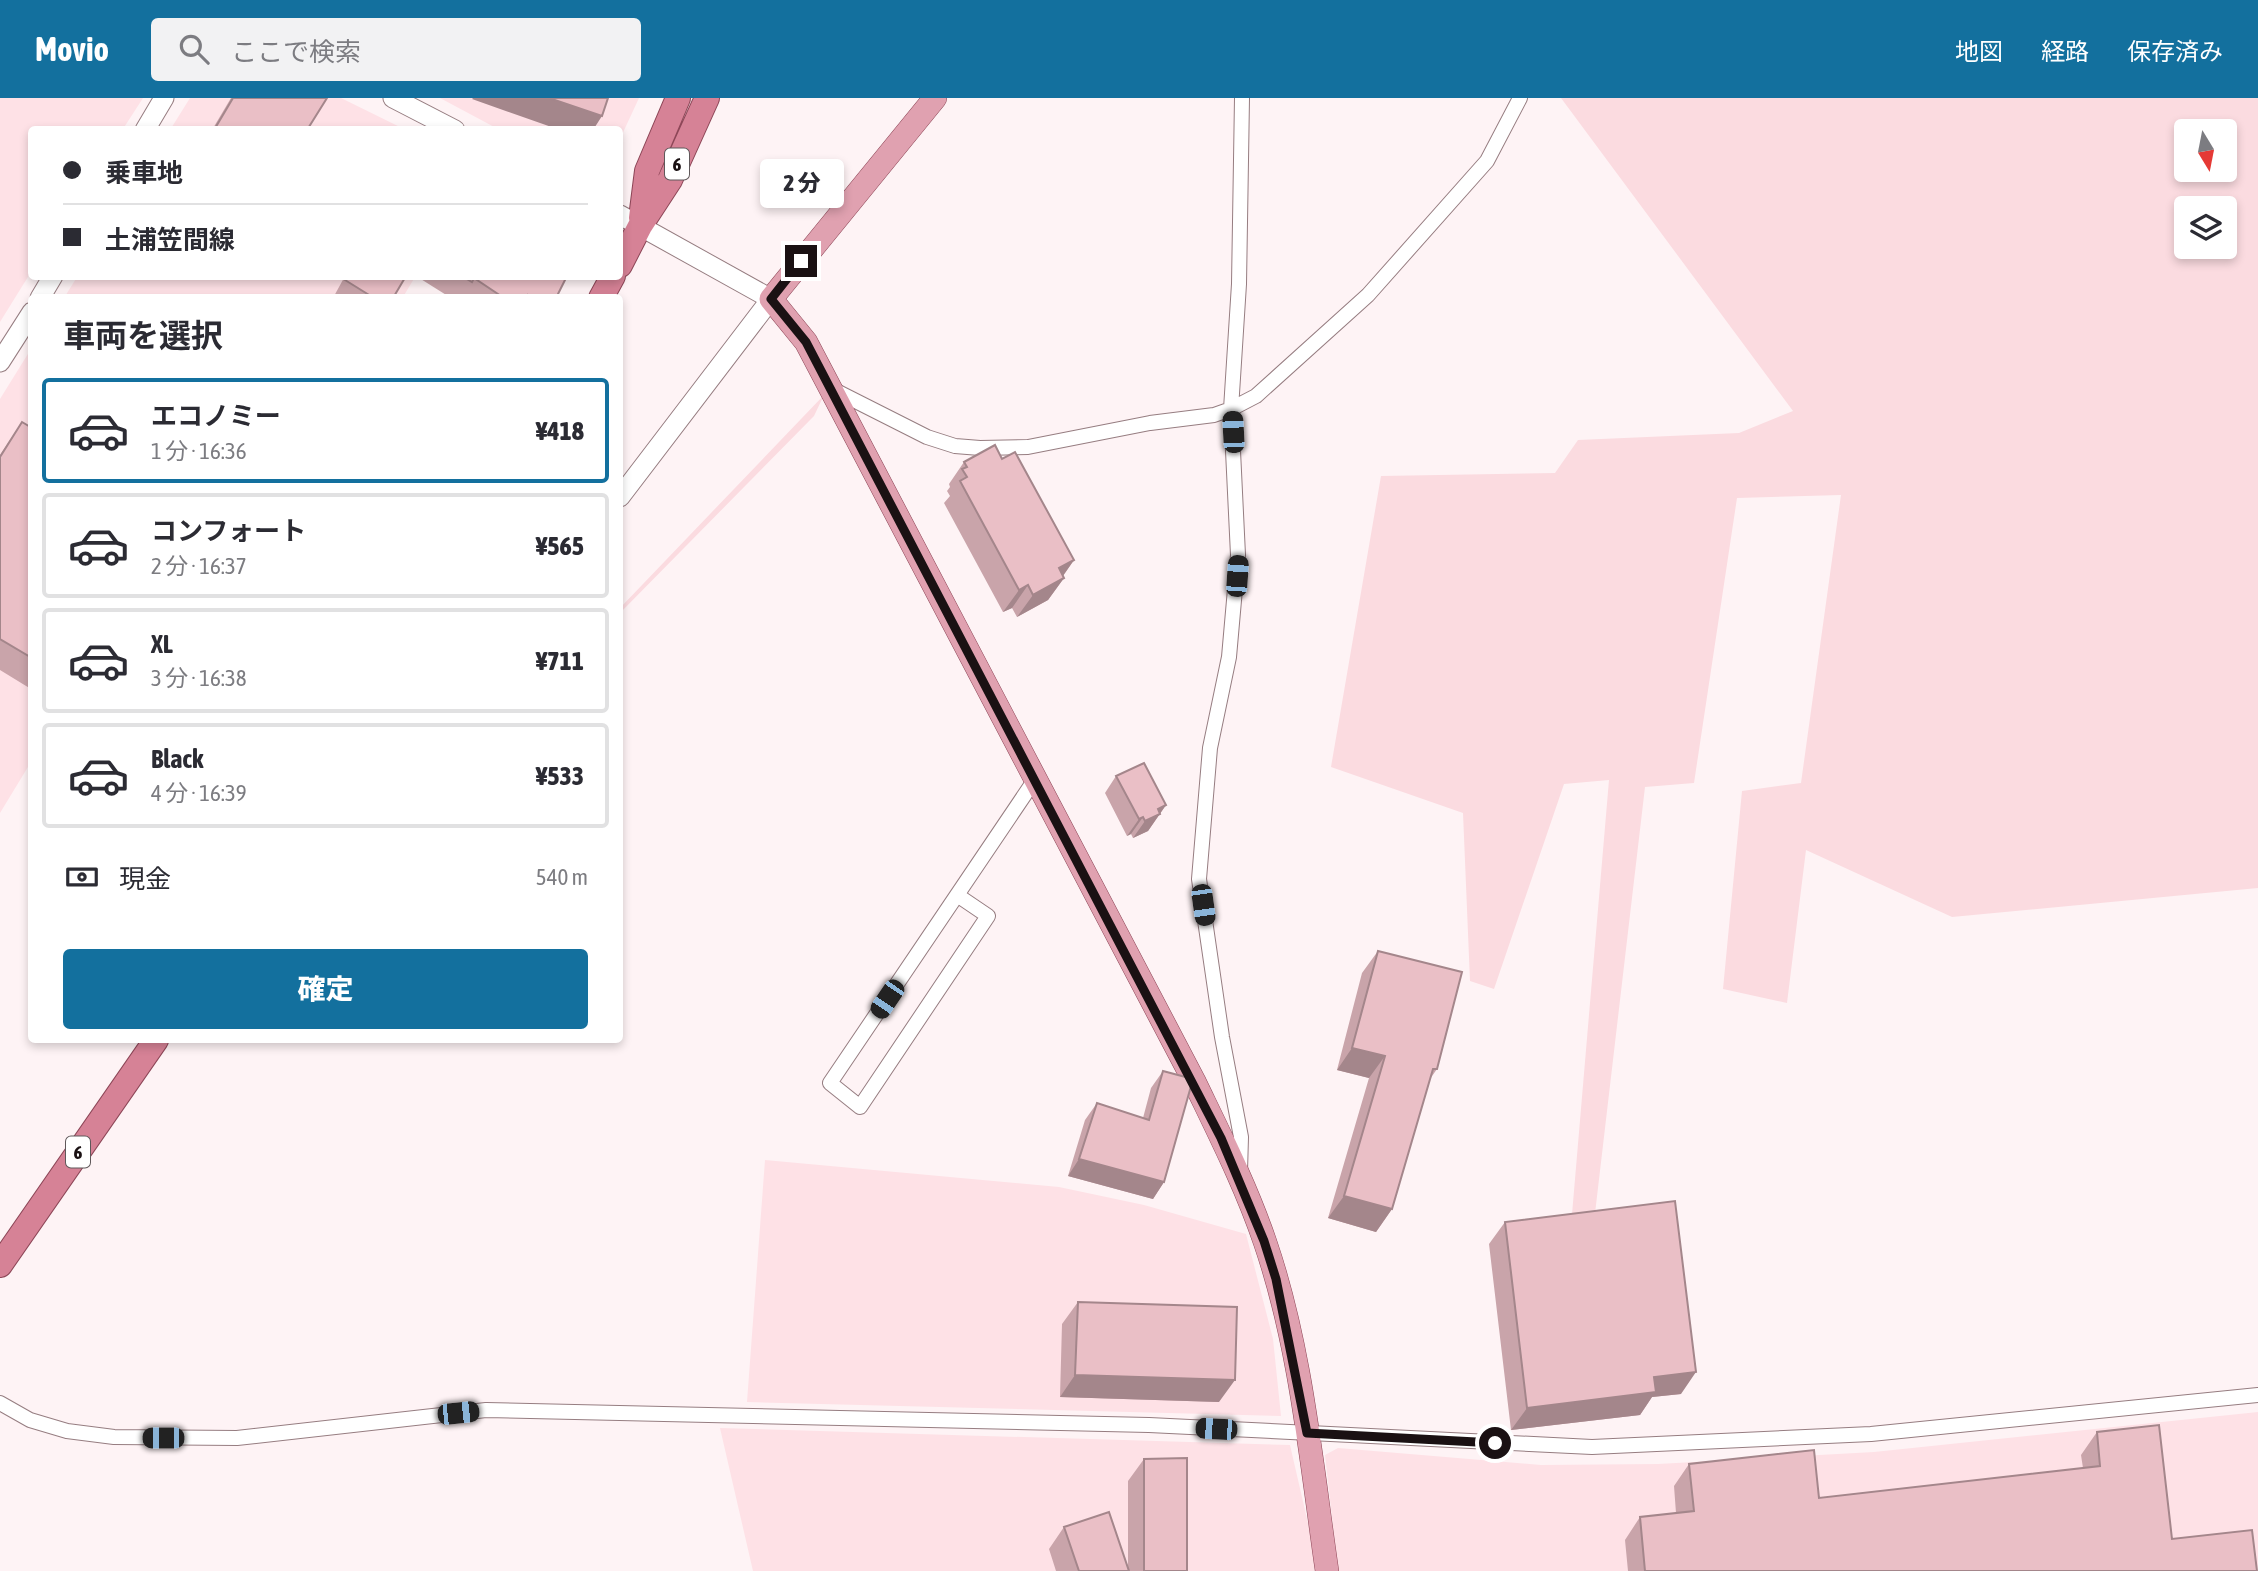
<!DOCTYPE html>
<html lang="ja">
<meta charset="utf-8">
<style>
:root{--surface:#fff;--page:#f2f2f3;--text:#2b2b33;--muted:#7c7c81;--line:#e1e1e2;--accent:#13709e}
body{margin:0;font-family:"Asap Condensed","Noto Sans JP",sans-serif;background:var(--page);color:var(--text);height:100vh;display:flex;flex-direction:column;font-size:26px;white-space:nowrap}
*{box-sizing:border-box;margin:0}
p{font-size:23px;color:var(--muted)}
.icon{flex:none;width:38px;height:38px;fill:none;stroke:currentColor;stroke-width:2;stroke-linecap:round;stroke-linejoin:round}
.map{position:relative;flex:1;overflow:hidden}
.drawer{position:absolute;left:28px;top:196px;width:595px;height:749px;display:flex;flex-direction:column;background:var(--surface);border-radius:7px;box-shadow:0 4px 10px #0003}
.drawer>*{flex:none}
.hud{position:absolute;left:28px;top:28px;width:595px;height:154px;border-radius:7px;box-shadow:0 4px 10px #0003;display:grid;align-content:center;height:154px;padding:0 35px;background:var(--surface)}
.needle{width:46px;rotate:170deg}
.fabs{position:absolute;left:2174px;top:21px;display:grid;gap:14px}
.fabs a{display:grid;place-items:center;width:63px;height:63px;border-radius:7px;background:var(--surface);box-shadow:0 4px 10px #0003;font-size:35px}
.end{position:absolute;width:32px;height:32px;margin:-16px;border:9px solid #1a1113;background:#fff;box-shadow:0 0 0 4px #fff}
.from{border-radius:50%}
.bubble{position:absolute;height:49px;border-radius:7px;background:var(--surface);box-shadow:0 4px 10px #0003;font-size:23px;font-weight:800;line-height:49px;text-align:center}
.car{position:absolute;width:21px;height:42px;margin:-21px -10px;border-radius:9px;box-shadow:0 0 5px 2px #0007;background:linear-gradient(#222 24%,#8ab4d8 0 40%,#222 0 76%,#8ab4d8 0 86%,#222 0)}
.hud b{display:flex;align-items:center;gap:24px;height:66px;font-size:26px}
.hud b+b{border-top:2px solid var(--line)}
.hud i{width:18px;height:18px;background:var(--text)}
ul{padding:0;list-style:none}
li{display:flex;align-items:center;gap:21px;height:105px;margin:0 14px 10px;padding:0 21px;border:4px solid var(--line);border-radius:7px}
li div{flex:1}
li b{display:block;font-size:26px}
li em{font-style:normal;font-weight:800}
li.selected{border-color:var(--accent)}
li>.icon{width:63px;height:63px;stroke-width:1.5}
h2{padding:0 35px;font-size:32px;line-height:84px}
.pay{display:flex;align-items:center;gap:18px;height:77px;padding:0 35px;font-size:26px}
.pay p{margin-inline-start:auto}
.cta{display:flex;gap:14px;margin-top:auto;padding:14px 35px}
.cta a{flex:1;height:80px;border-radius:7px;background:var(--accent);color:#fff;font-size:28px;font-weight:800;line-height:80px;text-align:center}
header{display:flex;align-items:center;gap:42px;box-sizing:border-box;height:98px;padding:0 35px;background:var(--accent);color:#fff}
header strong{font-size:33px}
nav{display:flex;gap:38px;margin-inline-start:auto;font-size:24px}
.search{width:490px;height:63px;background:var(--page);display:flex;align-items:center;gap:18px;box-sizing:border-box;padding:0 24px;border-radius:7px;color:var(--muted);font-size:26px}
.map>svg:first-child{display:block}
.built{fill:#fee1e6}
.green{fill:#fbdbe0;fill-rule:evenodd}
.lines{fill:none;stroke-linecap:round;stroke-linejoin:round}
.minor-casing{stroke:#967d81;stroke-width:16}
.tertiary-casing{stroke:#967d81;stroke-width:21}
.primary-casing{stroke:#8d4657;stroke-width:24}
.trunk-casing{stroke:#8d4657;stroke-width:26}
.minor{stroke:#fff;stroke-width:14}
.tertiary{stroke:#fff;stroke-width:19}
.primary{stroke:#e0a1b0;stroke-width:23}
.trunk{stroke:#d68296;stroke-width:24}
.wall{fill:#c9a4aa}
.shaded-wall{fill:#a4868b}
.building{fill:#eabfc6;stroke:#a4868b;stroke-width:2}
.route{stroke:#1a1113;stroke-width:9}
.labels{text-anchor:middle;stroke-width:6;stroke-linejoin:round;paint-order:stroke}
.shield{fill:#fff;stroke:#5f585a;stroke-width:2}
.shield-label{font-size:19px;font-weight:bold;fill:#1a1113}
</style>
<header>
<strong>Movio</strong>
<div class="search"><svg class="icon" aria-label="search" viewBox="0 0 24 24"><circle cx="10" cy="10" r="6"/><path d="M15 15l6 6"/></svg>ここで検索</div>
<nav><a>地図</a><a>経路</a><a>保存済み</a></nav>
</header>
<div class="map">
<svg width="2258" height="1473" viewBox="0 0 2258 1473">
<rect width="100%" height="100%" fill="#fef3f5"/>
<path class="built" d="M0,0H143L123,31L32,32L31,174L0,224Z
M190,0H341L404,31L170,32Z
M440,0H639L620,41V32L498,31Z
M77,179H415L403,199L64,200Z
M31,251V664L0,715V301Z
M765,1062L1059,1089L1144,1107L1246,1136L1273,1241L1281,1318L747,1304Z
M2258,1314V1473H1338L1325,1357L1338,1350L1541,1367L1658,1366L1874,1354Z
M720,1330L1290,1347L1319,1473H753Z"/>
<path class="green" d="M1561,0H2258V790L1952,819L1806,752L1787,905L1723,891L1742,693L1801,685L1841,397L1737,400L1694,685L1645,689L1594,1124L1571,1128L1609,682L1564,686L1494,891L1470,883L1463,715L1331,669L1381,378L1555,375L1578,342L1739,335L1793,313ZM2186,33H2224V72H2186ZM2186,110H2224V149H2186Z
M824,297L814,318L620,515V510Z"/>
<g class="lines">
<g class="minor-casing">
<path id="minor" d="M832,291L927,339L955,348L980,350L1028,349L1150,325L1214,317L1231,311L1256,298L1368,197L1487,63L1520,0
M957,797L988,818L860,1009L830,985L1036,680
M1240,1073L1241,1039L1222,939L1199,781L1210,650L1229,559L1238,457L1231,311L1239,186L1242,0
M0,1305L30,1322L67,1333L114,1339L237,1340L486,1312L1149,1327L1592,1349L1871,1336L2258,1297"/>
</g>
<g class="tertiary-casing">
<path id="tertiary" d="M393,0L455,32
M145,32L164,0
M620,117L771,201L620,399
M40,200L53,178
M0,264L32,214"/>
</g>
<g class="primary-casing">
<path id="primary" d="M935,0L771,201L806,244L1194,983C1219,1035 1246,1088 1265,1144C1301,1249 1311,1363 1327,1473"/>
</g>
<g class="trunk-casing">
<path id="trunk" d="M641,120L647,73L678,0
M620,167L640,128L670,82L707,0
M601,200L613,178
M0,1167L156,942"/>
</g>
<use href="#minor" class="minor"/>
<use href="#tertiary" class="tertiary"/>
<use href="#primary" class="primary"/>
<use href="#trunk" class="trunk"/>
</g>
<path class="wall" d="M231,0H327L307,32H212Z
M345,178H406L393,200H333Z
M416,178H567L556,200H451Z
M22,324L32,330L31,591L0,572V357Z
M1002,361L1074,462L1063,478L1064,480L1048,502L1017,519L1012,510L1003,514L944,405L950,398L947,393L950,389L949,386L964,364Z
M1116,678L1166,707L1148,733L1133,740L1131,736L1127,738L1105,695Z
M1378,853L1437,971L1430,981L1392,1111L1376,1134L1328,1120L1369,980L1337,972L1362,875Z
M1163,973L1164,1084L1153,1101L1068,1078L1085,1022L1097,1005L1143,1020L1151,990Z
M1505,1124L1681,1296L1652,1299L1640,1317L1511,1332L1489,1146Z
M1078,1204L1219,1304L1060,1299L1062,1226Z
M2097,1334L2172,1441L2257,1473H1628L1625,1442L1640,1419L1676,1415L1674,1388L1689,1366L1819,1400L2083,1370L2081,1357Z
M1144,1361L1187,1473H1056L1049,1451L1064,1429L1128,1470V1383Z"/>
<path class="shaded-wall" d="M473,0H549L602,18L593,32H560L472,1Z
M1074,462L1060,482L1064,480L1048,502L1017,519L1033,497L1059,470Z
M1028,487L1012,510L1003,514L1019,492Z
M1166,707L1148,733L1133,740L1145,723L1158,711Z
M1143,719L1131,736L1127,738L1139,721Z
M1352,950L1385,958L1369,980L1337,972Z
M1079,1061L1164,1084L1153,1101L1068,1078Z
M1344,1098L1392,1111L1376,1134L1328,1120Z
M1696,1274L1681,1296L1652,1299L1640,1317L1511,1332L1527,1310L1654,1279Z
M1075,1277L1235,1282L1219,1304L1060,1299Z"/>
<path class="building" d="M233,0H327L307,32H214Z
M549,0H608L602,18Z
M347,178H406L393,200H374L345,182Z
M462,178H567L556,200H533L528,197L527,200H504L474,180L472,184Z
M22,324L32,330V560L0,541V359Z
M995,347L1002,361L1015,354L1074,462L1059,470L1064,480L1033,497L1028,487L1019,492L960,383L967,379L962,371L967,369L964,364Z
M1144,665L1166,707L1158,711L1160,716L1145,723L1143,719L1139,721L1116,678Z
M1378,853L1462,874L1437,971H1433L1392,1111L1344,1098L1385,958L1352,950Z
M1163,973L1193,981L1164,1084L1079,1061L1097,1005L1149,1022Z
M1675,1103L1696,1274L1654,1279L1656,1294L1527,1310L1505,1124Z
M1078,1204L1237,1209L1235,1282L1075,1277Z
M2159,1327L2172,1441L2252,1432L2257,1473H1645L1640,1419L1694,1413L1689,1366L1814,1352L1819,1400L2100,1368L2097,1334Z
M1187,1360V1473H1144V1361Z
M1109,1414L1129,1473H1079L1064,1429Z"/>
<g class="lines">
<path class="route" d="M801,163L771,201L806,244L1221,1040L1264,1143L1276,1181L1307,1335L1495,1345"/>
</g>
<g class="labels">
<g class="shield">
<rect x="665" y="50.5" width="24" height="31" rx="5"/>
<rect x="66" y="1038.5" width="24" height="31" rx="5"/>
</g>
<g class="shield-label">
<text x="677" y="73">6</text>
<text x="78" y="1061">6</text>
</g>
</g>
</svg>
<div class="fabs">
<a><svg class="needle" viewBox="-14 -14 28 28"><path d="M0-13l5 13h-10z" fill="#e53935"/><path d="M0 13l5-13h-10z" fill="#7c7c81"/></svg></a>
<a><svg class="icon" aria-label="layers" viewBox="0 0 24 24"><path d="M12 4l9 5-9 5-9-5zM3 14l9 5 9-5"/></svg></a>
</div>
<i class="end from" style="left:1495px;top:1345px"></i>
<i class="end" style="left:801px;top:163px"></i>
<div class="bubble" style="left:760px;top:61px;width:84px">2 分</div>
<i class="car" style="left:1233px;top:334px;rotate:357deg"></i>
<i class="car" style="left:1237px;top:478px;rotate:4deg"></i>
<i class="car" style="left:1203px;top:807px;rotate:172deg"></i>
<i class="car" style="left:887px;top:901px;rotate:214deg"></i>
<i class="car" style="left:458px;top:1315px;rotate:84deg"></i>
<i class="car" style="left:1216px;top:1331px;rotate:273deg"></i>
<i class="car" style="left:163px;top:1340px;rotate:270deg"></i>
<div class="hud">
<b><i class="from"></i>乗車地</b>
<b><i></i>土浦笠間線</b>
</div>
<section class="drawer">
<h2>車両を選択</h2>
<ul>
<li class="selected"><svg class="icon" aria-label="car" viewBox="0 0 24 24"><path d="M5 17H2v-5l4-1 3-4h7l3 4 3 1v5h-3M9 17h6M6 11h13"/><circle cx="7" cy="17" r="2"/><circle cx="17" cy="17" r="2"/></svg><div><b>エコノミー</b><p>1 分 · 16:36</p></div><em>¥418</em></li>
<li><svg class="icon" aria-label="car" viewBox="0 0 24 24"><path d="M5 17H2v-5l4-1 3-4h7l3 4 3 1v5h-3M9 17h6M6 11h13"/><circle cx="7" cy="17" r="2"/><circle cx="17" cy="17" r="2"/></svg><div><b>コンフォート</b><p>2 分 · 16:37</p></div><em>¥565</em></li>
<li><svg class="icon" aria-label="car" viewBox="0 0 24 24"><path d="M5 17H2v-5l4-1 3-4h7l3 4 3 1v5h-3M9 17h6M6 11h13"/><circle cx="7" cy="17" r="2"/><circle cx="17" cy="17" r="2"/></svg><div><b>XL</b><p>3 分 · 16:38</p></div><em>¥711</em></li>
<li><svg class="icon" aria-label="car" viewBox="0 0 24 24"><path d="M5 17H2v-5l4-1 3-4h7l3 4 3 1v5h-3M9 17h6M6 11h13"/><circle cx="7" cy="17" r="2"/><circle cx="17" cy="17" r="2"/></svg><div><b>Black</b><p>4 分 · 16:39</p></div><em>¥533</em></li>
</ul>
<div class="pay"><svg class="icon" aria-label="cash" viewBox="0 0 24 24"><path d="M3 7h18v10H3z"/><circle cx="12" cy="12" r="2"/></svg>現金<p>540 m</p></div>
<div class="cta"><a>確定</a></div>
</section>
</div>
